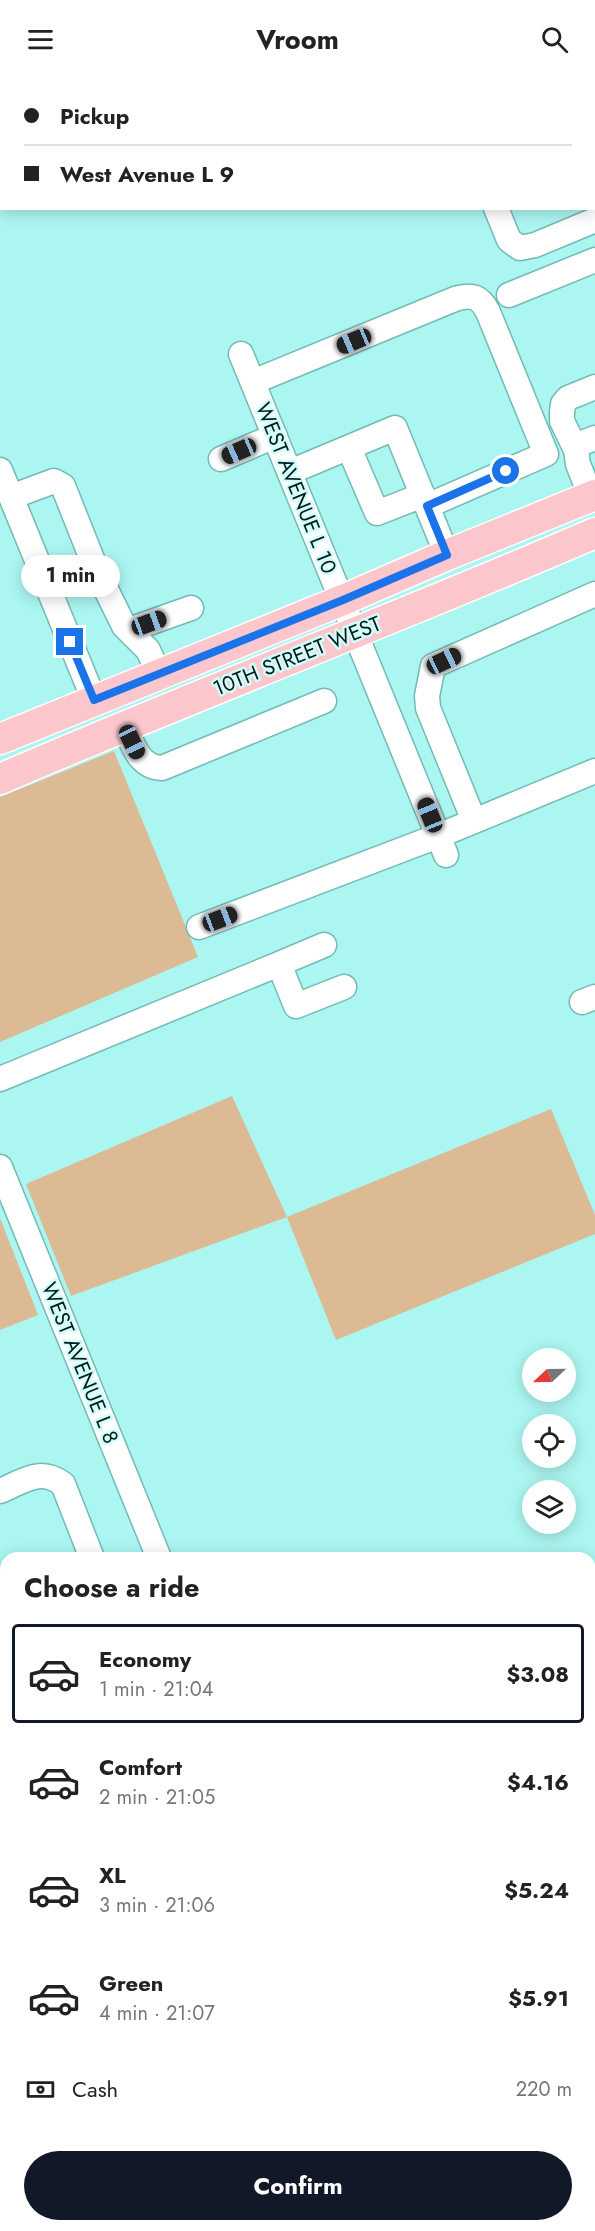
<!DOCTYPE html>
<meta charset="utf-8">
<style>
:root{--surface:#fff;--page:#f6f6f6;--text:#222;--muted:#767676;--line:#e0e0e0;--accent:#111827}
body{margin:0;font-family:Jost,sans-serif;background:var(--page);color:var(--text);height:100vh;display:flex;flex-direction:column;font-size:22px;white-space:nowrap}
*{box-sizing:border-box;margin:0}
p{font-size:20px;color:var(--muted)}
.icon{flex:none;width:33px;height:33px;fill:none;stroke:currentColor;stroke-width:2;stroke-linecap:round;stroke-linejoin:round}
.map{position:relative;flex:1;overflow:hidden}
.details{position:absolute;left:0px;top:1474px;width:596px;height:680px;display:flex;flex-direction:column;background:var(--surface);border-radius:18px 18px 0 0;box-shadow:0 3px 15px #0003}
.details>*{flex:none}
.top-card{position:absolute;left:0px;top:0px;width:596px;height:132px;box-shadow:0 3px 15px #0003;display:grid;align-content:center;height:132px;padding:0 24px;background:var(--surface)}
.needle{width:39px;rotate:248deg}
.buttons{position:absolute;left:522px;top:1270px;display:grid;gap:12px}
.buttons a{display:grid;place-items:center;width:54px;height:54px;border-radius:50%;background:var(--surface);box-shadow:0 3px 15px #0003;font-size:30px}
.end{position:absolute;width:27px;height:27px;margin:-14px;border:8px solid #1a73e8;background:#fff;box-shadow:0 0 0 3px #fff}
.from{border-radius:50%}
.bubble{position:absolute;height:42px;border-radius:21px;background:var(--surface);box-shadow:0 3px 15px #0003;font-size:20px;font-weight:700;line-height:42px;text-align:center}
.car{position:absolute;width:18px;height:36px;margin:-18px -9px;border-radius:8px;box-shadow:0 0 4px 2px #0007;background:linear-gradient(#222 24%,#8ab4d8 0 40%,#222 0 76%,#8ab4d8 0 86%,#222 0)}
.top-card b{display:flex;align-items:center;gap:21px;height:57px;font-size:22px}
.top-card b+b{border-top:2px solid var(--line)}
.top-card i{width:15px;height:15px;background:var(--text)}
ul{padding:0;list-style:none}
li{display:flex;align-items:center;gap:18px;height:99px;margin:0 12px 9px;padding:0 12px;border:3px solid transparent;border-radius:6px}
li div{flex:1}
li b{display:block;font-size:22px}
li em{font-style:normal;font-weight:700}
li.current{border-color:var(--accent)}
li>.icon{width:54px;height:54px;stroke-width:1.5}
h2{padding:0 24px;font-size:27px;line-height:72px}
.pay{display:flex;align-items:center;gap:15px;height:66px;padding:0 24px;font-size:22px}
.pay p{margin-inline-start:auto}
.primary-button{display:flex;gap:12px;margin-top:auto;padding:12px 24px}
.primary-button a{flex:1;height:69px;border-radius:36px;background:var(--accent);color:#fff;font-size:24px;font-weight:700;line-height:69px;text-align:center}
header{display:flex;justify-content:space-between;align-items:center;height:78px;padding:0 24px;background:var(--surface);font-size:27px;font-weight:700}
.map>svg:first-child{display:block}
.green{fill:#dbba94}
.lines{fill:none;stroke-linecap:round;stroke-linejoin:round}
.stream{stroke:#aac88f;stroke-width:5}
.minor-casing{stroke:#72bab6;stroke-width:27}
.major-casing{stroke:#fff;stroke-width:33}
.highway-casing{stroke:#fff;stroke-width:36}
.minor{stroke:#fff;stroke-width:24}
.major{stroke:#fbc7cd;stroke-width:30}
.highway{stroke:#f8a1ac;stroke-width:33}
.route{stroke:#1a73e8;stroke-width:8}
.labels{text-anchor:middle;stroke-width:5;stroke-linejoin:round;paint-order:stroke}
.street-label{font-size:21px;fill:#001c1b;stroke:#d3fdfa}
</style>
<header><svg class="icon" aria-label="menu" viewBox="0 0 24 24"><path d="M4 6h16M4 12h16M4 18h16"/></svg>Vroom<svg class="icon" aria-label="search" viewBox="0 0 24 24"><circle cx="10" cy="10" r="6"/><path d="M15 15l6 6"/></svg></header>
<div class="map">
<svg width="595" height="2153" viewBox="0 0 595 2153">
<rect width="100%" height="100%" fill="#acf6f1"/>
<path class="green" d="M114,673L198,879L0,964V719Z
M232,1018L287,1139L551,1031L595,1137V1156L336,1262L287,1139L71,1218L26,1106Z
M0,1140L38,1237L0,1252Z
M595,1602V1734L590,1736V1604Z"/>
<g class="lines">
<path class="stream" d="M590,1996L595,1993
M205,2153L217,2148"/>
<g class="minor-casing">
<path id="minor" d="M443,0L444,2
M496,130L509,162L520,170L535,167L595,142
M509,217L595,182
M241,276L446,777
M253,304L455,221C472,216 480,218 488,234L546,376L427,428
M349,370L377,435L423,417
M576,372L582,365L595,360
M221,381L275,358
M0,392L94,622
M290,394L395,350L447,477
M11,419L54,403L63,408L96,491L124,548L148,572L159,596
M591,419L578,386L576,372L562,343V334L563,326L568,320L595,309
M46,505L76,493L96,491
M129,552L191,530
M124,647C133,666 138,689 162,690L324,623
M474,743L428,630L427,618L433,588L595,516
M199,849L438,758L595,693
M279,886L324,867
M582,924L595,919
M0,1001L279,886L296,928L344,909
M0,1089L159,1480
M0,1413C24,1403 40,1389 63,1406L92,1480
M0,1516L6,1514
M590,1591L595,1589
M0,1832L6,1829
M439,2148L441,2153"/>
</g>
<g class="major-casing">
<path id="major" d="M0,661L343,522L447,477L595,417
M0,701C197,616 398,540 595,455"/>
</g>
<g class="highway-casing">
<path id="highway" d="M590,1842L595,1840
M590,1926L595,1923
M0,2080L6,2078
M38,2153L49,2148"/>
</g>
<use href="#minor" class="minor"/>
<use href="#major" class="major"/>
<use href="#highway" class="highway"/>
</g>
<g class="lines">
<path class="route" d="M70,564L94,622L343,522L447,477L427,428L506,393"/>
</g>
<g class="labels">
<g class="street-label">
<text transform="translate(296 410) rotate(68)" y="7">WEST AVENUE L 10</text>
<text transform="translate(297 578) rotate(-22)" y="7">10TH STREET WEST</text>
<text transform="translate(80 1285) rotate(68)" y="7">WEST AVENUE L 8</text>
</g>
</g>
</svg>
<div class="buttons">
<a><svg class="needle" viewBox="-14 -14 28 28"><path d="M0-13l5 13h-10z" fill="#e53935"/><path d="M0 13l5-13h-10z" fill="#767676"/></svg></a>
<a><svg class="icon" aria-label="locate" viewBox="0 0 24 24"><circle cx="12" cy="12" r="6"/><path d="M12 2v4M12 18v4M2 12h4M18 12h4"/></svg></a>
<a><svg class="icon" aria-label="layers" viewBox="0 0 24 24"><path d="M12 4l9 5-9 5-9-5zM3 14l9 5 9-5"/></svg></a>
</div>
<i class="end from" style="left:506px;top:393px"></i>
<i class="end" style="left:70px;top:564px"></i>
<div class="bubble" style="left:21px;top:477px;width:99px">1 min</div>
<i class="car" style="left:354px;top:263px;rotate:247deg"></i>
<i class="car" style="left:239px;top:373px;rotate:246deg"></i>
<i class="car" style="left:149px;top:545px;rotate:70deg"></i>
<i class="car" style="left:444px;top:583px;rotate:65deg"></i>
<i class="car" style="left:132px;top:664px;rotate:155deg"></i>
<i class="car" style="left:430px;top:737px;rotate:338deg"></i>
<i class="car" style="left:220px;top:841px;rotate:69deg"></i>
<div class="top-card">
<b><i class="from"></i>Pickup</b>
<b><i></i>West Avenue L 9</b>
</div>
<section class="details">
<h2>Choose a ride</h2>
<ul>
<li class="current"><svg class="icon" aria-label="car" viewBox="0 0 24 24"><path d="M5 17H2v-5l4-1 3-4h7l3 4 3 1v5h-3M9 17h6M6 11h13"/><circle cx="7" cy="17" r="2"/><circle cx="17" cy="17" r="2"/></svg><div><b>Economy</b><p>1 min · 21:04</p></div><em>$3.08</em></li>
<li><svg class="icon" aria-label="car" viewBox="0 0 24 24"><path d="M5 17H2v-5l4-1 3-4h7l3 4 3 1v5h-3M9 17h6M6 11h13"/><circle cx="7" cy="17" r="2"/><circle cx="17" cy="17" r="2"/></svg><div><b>Comfort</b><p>2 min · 21:05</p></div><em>$4.16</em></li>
<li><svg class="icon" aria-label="car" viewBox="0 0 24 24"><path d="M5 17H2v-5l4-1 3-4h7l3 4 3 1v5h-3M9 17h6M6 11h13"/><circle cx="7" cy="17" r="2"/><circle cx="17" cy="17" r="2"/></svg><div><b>XL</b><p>3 min · 21:06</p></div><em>$5.24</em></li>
<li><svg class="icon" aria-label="car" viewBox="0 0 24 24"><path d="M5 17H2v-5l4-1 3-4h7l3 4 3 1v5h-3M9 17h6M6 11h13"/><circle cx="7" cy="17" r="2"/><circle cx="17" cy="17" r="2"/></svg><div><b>Green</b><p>4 min · 21:07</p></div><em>$5.91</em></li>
</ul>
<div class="pay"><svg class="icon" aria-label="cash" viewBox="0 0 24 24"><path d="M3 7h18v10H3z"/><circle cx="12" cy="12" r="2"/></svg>Cash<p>220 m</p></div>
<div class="primary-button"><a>Confirm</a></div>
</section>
</div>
